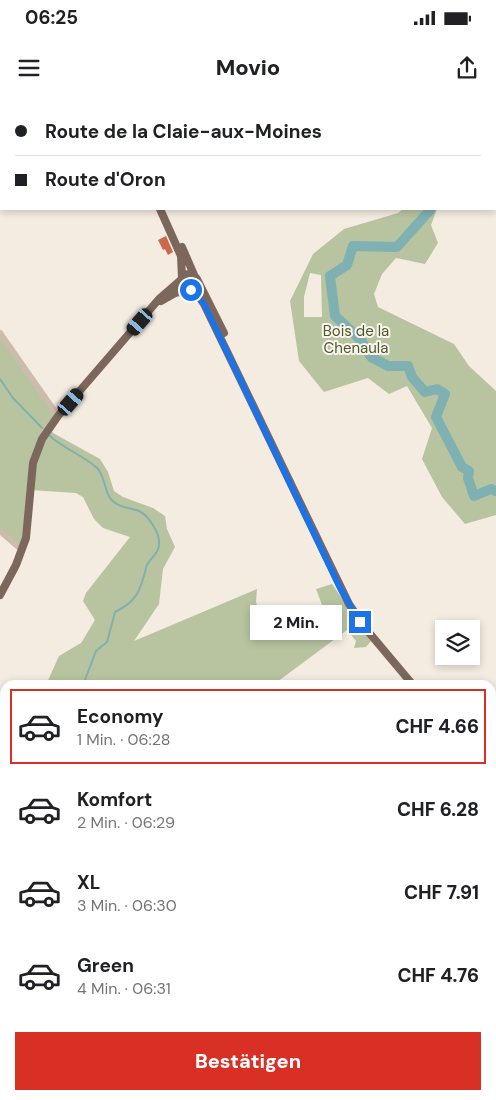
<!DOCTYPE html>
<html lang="de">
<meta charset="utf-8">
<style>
:root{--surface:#fff;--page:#f2f2f2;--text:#202124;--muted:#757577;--line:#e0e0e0;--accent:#d93025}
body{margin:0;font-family:"DM Sans",sans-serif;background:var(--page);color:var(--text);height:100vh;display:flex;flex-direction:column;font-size:19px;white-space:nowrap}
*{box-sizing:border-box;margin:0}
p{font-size:16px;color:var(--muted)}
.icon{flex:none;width:28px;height:28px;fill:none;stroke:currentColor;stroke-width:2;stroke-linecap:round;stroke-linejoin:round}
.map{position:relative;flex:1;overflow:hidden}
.drawer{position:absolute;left:0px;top:580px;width:496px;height:420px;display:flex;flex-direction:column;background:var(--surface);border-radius:15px 15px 0 0;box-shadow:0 2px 8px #0003}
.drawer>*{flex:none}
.hud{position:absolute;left:0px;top:0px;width:496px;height:110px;box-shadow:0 2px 8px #0003;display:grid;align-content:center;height:110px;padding:0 15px;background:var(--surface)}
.buttons{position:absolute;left:435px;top:520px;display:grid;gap:10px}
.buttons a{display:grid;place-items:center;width:45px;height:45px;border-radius:0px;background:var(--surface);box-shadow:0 2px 8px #0003;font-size:25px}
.end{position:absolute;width:22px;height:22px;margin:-11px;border:6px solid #1a73e8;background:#fff;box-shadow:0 0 0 2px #fff}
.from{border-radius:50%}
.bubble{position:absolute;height:35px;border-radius:0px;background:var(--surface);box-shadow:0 2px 8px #0003;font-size:16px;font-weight:800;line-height:35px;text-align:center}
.car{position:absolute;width:15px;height:30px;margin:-15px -8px;border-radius:6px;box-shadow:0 0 4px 1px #0007;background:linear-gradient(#222 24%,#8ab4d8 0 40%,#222 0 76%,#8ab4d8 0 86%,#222 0)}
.hud b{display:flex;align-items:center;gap:18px;height:48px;font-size:19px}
.hud b+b{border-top:1px solid var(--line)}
.hud i{width:12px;height:12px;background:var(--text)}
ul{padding:9px 0 0;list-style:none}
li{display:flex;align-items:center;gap:15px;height:75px;margin:0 10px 8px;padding:0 5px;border:2px solid transparent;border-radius:0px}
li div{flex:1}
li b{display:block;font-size:19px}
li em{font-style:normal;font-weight:800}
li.on{border-color:var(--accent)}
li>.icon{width:45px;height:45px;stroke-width:1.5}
.cta{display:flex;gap:10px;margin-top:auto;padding:10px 15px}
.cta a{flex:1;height:58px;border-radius:0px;background:var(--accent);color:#fff;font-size:20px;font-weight:800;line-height:58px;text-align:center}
.status{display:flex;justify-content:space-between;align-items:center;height:35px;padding:0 25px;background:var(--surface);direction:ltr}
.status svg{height:14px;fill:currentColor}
header{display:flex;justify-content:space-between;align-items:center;height:65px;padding:0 15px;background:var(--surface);font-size:22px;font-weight:800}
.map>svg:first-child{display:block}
.green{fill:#b8c4a0;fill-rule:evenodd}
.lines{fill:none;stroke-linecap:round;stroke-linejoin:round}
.stream{stroke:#7fb0b2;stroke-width:2}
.river{stroke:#7fb0b2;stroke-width:10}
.building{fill:#c8694b}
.minor{stroke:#cdbbac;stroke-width:6}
.major{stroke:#7d675c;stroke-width:8}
.route{stroke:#1a73e8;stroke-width:6}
.labels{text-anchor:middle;stroke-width:4;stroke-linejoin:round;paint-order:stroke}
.park-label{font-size:15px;fill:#4a5a2e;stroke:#fbf5ee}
</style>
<div class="status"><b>06:25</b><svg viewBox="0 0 49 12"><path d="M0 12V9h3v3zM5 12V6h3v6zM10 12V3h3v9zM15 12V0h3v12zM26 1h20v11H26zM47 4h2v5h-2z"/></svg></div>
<header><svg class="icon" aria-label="menu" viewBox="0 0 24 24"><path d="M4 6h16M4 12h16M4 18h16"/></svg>Movio<svg class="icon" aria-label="share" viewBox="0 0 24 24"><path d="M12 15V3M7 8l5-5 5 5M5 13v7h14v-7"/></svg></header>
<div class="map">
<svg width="496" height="1000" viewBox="0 0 496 1000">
<rect width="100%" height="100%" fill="#f4ebe1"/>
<path class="green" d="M403,109H437L431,125L438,143L425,164L396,158L382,174L374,194L378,207L454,244L469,266L496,291V415L465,424L442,397L422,359L432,328L407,286L389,294L368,278L324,292L299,261L290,201L313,154L344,129L398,113ZM310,173L321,175L322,217H304V197Z
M0,238L58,316L49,327L53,333L100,359L108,372L114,391L123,397L153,408L165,416L167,429L175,447L163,469L159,504L134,541L257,489L256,502L263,523L302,516V512L322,505L316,489L332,484L371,541L366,547L354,548L356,541L347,530L273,585H46L59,556L81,543L95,520L83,501L86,493L130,437L103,428L94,419L83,397L76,393L31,390L22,450L0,431Z
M0,887L5,896V995H151L155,1000H0Z"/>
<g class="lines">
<path class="stream" d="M468,0L470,1
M495,18H496
M0,279L13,298L42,328
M50,336C64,349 83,355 97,368C107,378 103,397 117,404C123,408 132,408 139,411C148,415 159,432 159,442C160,455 148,458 146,468C140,492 137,501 115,512L107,542L96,551L83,585
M0,637L5,634"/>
<path class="river" d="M431,109L397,147L353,146L347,165L330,176L335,216L361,240L371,257L388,266H408L412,277L425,292L437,289L445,294L436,317L462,367L469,371L468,378L474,396L491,389L496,391
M0,946L5,943"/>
</g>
<path class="building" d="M166,136L173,152L168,155L165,149L163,150L158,140Z"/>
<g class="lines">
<path class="minor" d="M9,0L10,1
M163,0V1
M314,0V1
M412,0L424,1
M400,1L407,0
M495,24L496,25
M0,233L58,316
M0,431L22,450
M151,995L155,1000"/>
<path class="major" d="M109,0L110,1
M160,109L181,156L182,178
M182,147L195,177
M181 182a8 8 0 1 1 16 0a8 8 0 1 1-16 0Z
M197,179L224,233
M190,190L198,195L204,204L349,504L366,529L413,585
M161,201L175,193L187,190
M0,495L16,465L26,438L33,363L42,339L58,316L159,199L182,179
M491,672L496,677"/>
</g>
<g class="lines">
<path class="route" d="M191,190L204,204L340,488L360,522"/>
</g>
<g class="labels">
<g class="park-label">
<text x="356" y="236">Bois de la<tspan x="356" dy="17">Chenaula</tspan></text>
</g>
</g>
</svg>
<div class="buttons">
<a><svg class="icon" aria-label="layers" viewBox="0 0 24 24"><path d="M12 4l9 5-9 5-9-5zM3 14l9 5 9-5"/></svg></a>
</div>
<i class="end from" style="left:191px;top:190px"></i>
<i class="end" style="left:360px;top:522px"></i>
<div class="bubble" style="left:250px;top:505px;width:92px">2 Min.</div>
<i class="car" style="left:140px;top:222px;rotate:221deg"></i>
<i class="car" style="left:71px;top:302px;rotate:41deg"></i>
<div class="hud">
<b><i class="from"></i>Route de la Claie-aux-Moines</b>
<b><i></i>Route d'Oron</b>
</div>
<section class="drawer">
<ul>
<li class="on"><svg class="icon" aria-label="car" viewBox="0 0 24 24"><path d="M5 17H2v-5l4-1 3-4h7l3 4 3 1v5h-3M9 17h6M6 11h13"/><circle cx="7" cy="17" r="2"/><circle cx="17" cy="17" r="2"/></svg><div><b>Economy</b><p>1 Min. · 06:28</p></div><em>CHF 4.66</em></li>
<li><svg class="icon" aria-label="car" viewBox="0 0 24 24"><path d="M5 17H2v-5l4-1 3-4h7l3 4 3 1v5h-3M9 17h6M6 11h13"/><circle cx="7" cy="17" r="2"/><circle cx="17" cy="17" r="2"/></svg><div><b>Komfort</b><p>2 Min. · 06:29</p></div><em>CHF 6.28</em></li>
<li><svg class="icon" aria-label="car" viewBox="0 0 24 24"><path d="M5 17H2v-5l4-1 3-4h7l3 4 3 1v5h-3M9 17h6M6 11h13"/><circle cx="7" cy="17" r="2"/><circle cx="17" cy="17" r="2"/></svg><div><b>XL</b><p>3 Min. · 06:30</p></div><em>CHF 7.91</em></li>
<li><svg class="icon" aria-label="car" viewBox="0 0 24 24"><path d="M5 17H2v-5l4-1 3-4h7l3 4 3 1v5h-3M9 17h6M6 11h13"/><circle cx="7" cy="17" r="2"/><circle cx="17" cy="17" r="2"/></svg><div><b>Green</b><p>4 Min. · 06:31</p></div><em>CHF 4.76</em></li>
</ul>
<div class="cta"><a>Bestätigen</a></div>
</section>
</div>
